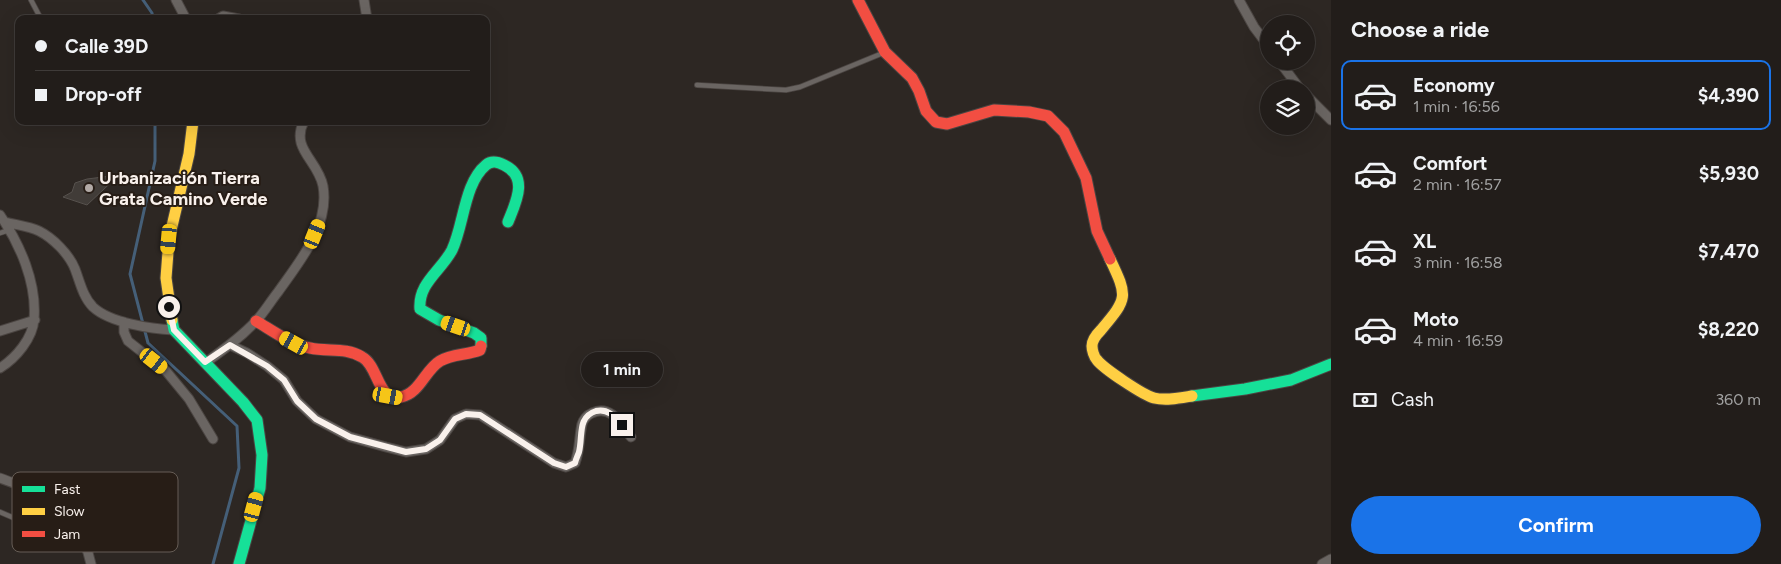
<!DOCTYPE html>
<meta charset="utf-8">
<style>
:root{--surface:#221d1a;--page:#2a2623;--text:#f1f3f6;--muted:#a2a2a2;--line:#3f3b39;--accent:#1a73e8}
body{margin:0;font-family:Figtree,sans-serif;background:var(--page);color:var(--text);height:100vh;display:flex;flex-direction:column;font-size:19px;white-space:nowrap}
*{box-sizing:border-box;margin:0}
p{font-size:16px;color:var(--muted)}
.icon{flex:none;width:28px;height:28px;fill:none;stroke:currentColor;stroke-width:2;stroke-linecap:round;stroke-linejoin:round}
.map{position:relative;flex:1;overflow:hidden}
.details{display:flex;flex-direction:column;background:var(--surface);width:450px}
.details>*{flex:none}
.top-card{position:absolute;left:15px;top:15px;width:475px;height:110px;border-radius:10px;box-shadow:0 5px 20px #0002,0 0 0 1px var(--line);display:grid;align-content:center;height:110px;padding:0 20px;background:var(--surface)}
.controls{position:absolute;left:1260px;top:15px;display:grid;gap:10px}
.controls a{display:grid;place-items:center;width:55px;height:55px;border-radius:50%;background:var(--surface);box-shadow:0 5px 20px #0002,0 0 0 1px var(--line);font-size:25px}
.end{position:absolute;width:22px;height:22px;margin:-11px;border:6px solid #f9f1ec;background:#111;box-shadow:0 0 0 2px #111}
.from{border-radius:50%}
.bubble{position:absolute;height:35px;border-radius:18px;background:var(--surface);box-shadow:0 5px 20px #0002,0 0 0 1px var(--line);font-size:16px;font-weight:700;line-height:35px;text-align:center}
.car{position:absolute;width:15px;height:30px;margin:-15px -8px;border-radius:6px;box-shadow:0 0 4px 1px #0007;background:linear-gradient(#f5c518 24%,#345 0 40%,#f5c518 0 76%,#345 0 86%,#f5c518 0)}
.top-card b{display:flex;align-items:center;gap:18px;height:48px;font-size:19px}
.top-card b+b{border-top:1px solid var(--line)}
.top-card i{width:12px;height:12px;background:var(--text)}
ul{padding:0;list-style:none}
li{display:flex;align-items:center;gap:15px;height:70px;margin:0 10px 8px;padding:0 10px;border:2px solid transparent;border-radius:10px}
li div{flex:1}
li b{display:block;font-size:19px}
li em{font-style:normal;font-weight:700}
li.selected{border-color:var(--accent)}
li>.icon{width:45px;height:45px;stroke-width:1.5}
h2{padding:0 20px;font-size:22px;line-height:60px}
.pay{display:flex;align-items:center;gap:12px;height:55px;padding:0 20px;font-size:19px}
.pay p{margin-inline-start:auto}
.primary-button{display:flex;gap:10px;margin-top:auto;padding:10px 20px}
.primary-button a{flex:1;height:58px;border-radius:30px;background:var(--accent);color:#fff;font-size:20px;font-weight:700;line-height:58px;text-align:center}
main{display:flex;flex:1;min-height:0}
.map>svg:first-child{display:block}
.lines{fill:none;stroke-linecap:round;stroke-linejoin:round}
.stream{stroke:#455f78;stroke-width:3}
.building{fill:#413c38;stroke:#56514d}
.lane-casing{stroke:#4b4542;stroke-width:6}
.street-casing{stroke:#4b4542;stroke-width:11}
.fast-casing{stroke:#4b4542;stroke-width:13}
.slow-casing{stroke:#4b4542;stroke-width:13}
.jam-casing{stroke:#4b4542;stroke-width:13}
.lane{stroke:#6a6562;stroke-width:4.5}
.street{stroke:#6a6562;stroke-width:9}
.fast{stroke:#16e098;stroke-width:11}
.slow{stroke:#ffcf43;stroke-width:11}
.jam{stroke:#f24e42;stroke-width:11}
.route{stroke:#f9f1ec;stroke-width:6}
.poi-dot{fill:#b2aaa6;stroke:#271d16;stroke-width:2}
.labels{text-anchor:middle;stroke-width:4;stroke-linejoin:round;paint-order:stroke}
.poi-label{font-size:18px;font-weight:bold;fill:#f9f1ec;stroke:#271d16;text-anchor:start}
.key{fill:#271d16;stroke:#665d56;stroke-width:1}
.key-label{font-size:14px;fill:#f9f1ec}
</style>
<main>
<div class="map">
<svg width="1331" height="564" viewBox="0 0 1331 564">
<rect width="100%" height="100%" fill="#2d2723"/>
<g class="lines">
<path class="stream" d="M143,0L152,13L153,19
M155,121V161L130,274L148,343L237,426L239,468L213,564"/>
</g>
<path class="building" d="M119,175L87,205L63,197L72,192L75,183L87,179Z"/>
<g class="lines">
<g class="lane-casing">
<path id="lane" d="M31,0L41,19
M697,85L786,90L800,87L883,53
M0,233L9,230
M0,512L21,521"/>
</g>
<g class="street-casing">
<path id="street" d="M176,0L186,19
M364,0L367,19
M1239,0L1254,27L1269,47
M218,19L223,16L239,19
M1279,61L1300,89
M1306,95L1331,120
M0,215C20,244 37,283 34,319C33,338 16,358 0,368
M5,222C16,225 29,226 39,231C53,238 69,254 75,269C80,282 83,297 93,307C110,323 152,329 174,330
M124,322V332L128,341L166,371L189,399L213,439
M0,331L35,320
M230,345L247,353L267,366L284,380L297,401L316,419L350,437L386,447L406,452L426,449L440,440L455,419L466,414L480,415L554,463L566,467L575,463C580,450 579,438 582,424C583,420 587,415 592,413C611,404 621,424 631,437
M205,363C223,350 240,338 255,322C264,313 270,302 278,292C299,262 330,226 323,186C318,160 290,149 304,121
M0,478C15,484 30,488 45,494C71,506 85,538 91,564
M1322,564L1331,559"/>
</g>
<g class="fast-casing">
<path id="fast" d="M172,320L174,330L243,402L257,420L262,455L260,488L239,564
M481,346V338L474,333L439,320L420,309C418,283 441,271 452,250C464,225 464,183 486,165C492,160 498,162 504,165C529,177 516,202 508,222
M1192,396L1245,389L1291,380L1331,364"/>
</g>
<g class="slow-casing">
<path id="slow" d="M1110,259C1128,297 1128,298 1101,330C1097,334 1092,340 1092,346C1092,350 1094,357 1097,360C1104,369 1143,395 1154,398C1166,401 1180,398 1192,396
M172,320L166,278L169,239L189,154L193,121"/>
</g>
<g class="jam-casing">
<path id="jam" d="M858,0L885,52L912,78L919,91L926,111L936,122L947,124L994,110L1029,112L1048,116L1064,132L1086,178L1097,231L1110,259
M256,321C273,331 290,344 310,348C328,352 346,347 362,357C379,366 377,402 401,397C420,393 425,370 440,361C452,354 467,355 480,350L481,346"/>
</g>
<use href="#lane" class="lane"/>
<use href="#street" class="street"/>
<use href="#fast" class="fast"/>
<use href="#slow" class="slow"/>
<use href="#jam" class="jam"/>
</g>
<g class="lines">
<path class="route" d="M169,307L174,330L205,362L230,345L267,366L284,380L297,401L316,419L350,437L406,452L426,449L440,440L455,419L466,414L480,415L554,463L566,467L575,463C576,459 578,455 579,452C583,436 577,417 596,411C608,408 615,417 622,425"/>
</g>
<circle class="poi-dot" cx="89" cy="188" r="5"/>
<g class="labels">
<g class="poi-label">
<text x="99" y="184">Urbanización Tierra<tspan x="99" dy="21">Grata Camino Verde</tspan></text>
</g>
</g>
<rect x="12" y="472" width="166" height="80" rx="8" class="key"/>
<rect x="22" y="486" width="23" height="6" fill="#16e098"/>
<rect x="22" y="508" width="23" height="7" fill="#ffcf43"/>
<rect x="22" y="531" width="23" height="6" fill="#f24e42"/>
<g class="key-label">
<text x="54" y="494">Fast</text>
<text x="54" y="516">Slow</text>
<text x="54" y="539">Jam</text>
</g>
</svg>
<div class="controls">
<a><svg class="icon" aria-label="locate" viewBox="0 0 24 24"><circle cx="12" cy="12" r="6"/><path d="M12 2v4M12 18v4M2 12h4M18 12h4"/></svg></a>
<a><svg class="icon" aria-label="layers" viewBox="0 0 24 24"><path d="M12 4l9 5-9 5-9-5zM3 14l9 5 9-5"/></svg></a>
</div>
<i class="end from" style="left:169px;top:307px"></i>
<i class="end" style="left:622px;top:425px"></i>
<div class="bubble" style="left:581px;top:352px;width:82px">1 min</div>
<i class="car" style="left:315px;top:234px;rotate:22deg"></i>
<i class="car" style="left:169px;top:239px;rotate:185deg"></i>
<i class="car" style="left:456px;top:326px;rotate:289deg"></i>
<i class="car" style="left:294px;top:343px;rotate:299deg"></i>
<i class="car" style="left:154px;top:361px;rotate:128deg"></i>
<i class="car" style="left:388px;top:396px;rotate:100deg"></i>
<i class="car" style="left:254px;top:507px;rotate:15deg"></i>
<div class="top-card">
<b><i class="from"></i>Calle 39D</b>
<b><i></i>Drop-off</b>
</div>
</div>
<section class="details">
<h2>Choose a ride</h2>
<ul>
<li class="selected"><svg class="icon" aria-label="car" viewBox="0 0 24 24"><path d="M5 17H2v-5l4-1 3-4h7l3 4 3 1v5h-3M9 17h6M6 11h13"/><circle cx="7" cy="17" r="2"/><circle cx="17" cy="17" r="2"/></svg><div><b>Economy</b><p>1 min · 16:56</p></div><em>$4,390</em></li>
<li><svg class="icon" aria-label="car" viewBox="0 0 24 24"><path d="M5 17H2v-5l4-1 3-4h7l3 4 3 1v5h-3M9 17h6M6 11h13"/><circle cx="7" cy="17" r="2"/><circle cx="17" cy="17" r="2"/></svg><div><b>Comfort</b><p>2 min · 16:57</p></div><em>$5,930</em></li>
<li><svg class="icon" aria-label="car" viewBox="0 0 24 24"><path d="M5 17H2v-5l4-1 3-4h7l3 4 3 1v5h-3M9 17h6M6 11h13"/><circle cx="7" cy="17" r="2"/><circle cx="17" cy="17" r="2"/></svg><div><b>XL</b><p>3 min · 16:58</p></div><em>$7,470</em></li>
<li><svg class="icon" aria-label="car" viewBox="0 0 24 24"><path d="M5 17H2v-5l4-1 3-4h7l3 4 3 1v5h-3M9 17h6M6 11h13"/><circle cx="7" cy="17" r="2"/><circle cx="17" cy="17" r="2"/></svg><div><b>Moto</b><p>4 min · 16:59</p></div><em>$8,220</em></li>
</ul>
<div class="pay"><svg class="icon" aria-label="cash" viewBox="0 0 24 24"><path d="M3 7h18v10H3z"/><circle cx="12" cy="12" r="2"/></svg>Cash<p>360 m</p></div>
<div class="primary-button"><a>Confirm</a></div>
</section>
</main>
